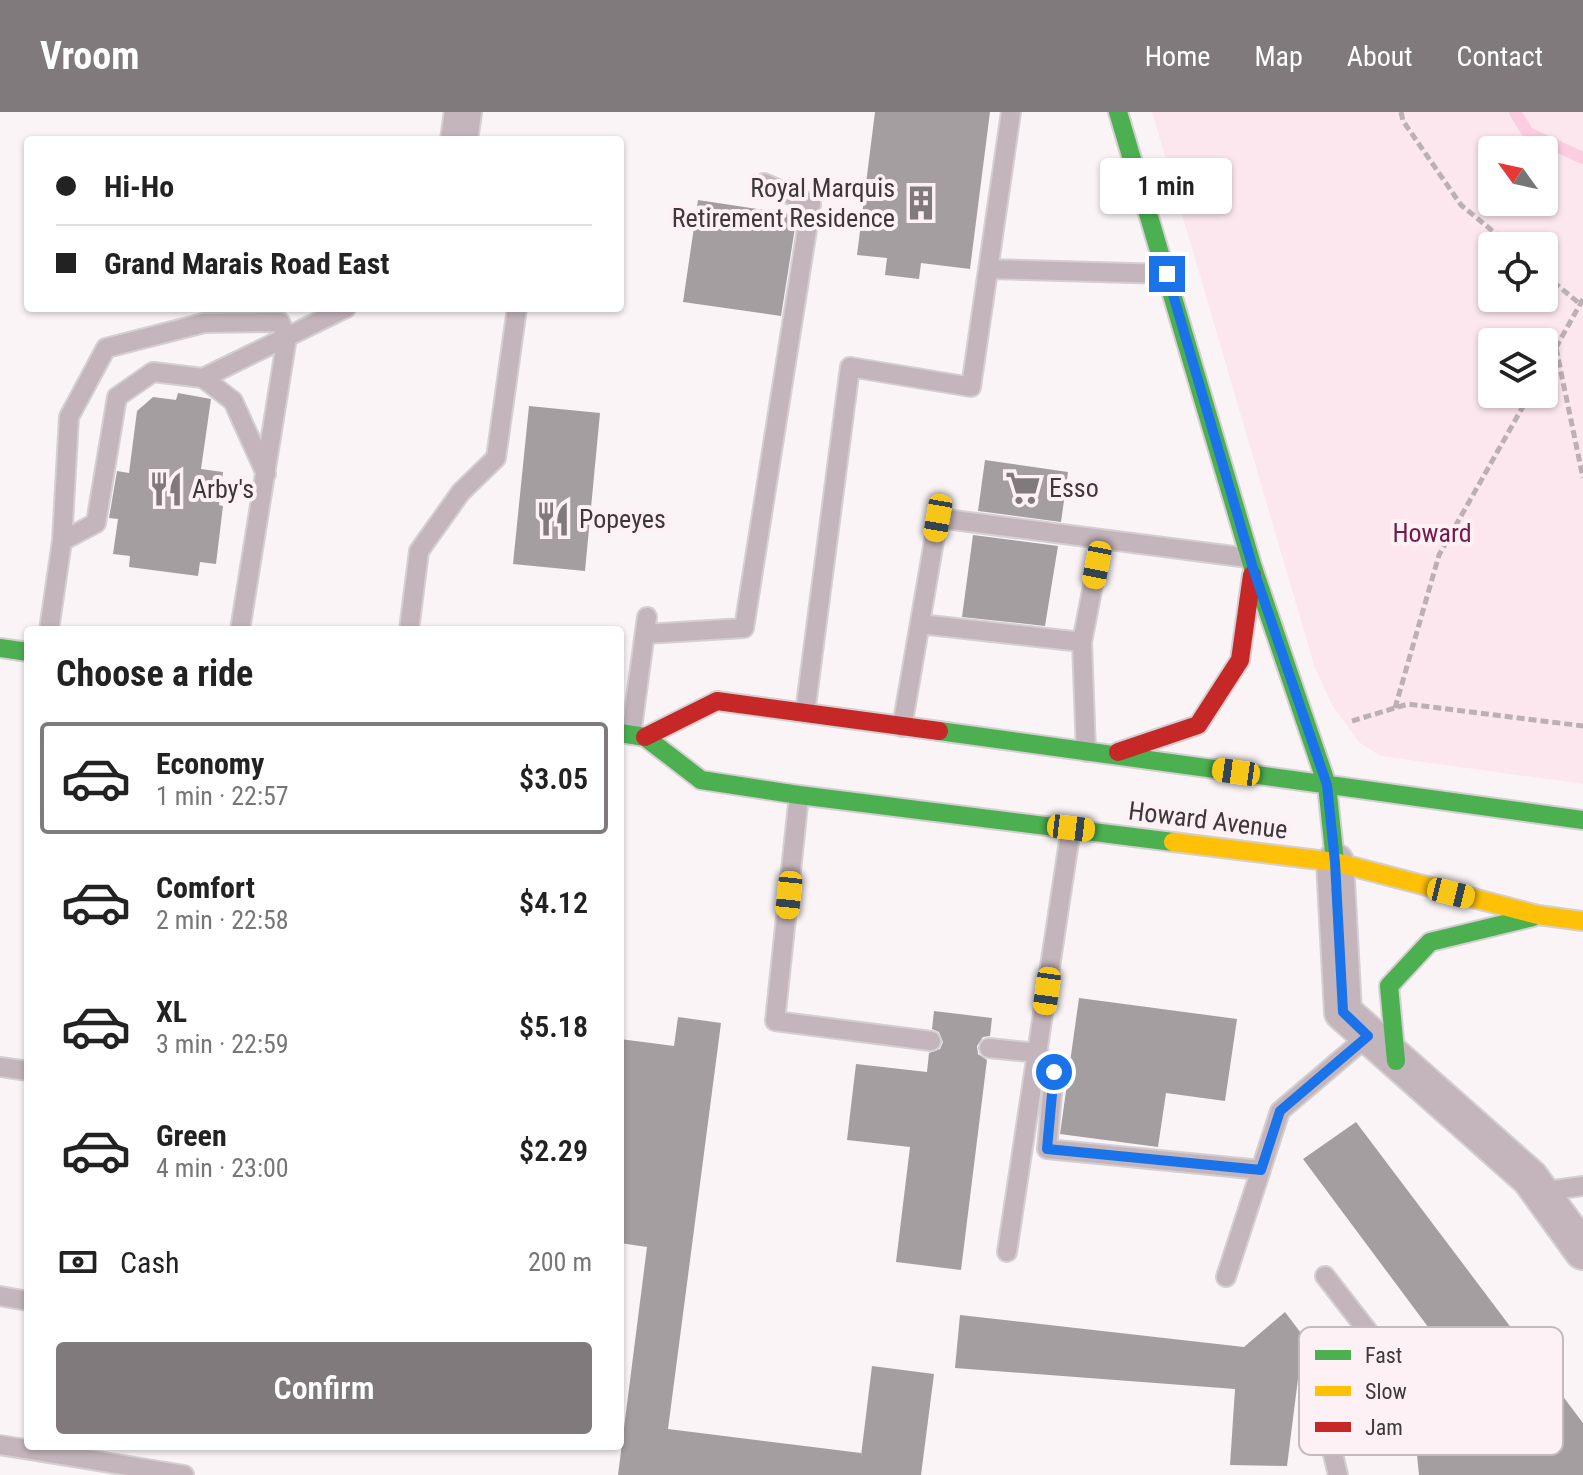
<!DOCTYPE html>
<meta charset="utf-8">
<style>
:root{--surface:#fff;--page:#f6f6f6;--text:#222;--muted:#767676;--line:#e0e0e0;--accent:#807a7c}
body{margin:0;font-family:"Roboto Condensed",sans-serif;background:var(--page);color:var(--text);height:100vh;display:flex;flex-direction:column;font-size:30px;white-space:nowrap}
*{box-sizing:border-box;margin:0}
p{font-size:26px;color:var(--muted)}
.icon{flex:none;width:44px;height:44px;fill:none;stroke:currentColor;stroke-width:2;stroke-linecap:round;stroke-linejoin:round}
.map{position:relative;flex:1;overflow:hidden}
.sheet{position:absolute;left:24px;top:514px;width:600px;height:824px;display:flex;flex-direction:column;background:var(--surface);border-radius:8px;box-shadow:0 2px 6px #0004}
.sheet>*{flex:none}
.guide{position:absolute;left:24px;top:24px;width:600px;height:176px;border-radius:8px;box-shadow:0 2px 6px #0004;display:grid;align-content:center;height:176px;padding:0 32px;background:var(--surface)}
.needle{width:52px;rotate:303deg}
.controls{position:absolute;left:1478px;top:24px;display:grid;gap:16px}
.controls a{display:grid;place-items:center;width:80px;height:80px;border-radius:8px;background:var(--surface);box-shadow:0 2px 6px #0004;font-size:40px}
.end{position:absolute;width:36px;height:36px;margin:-18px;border:10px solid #1a73e8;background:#fff;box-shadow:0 0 0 4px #fff}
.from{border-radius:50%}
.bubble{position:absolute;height:56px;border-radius:8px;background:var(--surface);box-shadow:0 2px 6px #0004;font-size:26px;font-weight:600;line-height:56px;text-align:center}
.car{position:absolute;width:24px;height:48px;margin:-24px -12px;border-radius:10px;box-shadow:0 0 6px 2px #0007;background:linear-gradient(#f5c518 24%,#345 0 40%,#f5c518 0 76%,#345 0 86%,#f5c518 0)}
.guide b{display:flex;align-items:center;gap:28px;height:76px;font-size:30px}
.guide b+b{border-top:2px solid var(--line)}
.guide i{width:20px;height:20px;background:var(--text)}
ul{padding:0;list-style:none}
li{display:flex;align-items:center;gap:24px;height:112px;margin:0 16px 12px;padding:0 16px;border:4px solid transparent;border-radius:8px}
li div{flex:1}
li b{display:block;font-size:30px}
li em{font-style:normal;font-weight:600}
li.selected{border-color:var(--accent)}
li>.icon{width:72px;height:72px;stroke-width:1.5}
h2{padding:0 32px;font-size:36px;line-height:96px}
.pay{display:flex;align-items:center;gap:20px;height:88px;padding:0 32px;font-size:30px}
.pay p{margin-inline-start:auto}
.primary-button{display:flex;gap:16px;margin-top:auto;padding:16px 32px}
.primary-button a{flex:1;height:92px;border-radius:8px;background:var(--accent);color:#fff;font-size:32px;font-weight:600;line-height:92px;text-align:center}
header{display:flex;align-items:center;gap:48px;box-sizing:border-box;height:112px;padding:0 40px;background:var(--accent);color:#fff}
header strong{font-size:38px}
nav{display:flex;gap:44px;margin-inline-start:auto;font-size:28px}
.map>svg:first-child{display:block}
.park{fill:#fce7ef;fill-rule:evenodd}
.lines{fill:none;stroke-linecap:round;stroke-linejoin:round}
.stream{stroke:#fccde0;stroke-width:12}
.building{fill:#a49ea1}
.lane-casing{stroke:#d4cfd1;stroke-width:22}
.street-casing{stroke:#d4cfd1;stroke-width:40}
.fast-casing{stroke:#d4cfd1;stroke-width:22}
.slow-casing{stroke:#d4cfd1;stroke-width:22}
.jam-casing{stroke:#d4cfd1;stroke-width:22}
.path{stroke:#bcb0b5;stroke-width:5;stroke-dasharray:8 4;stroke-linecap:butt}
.lane{stroke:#c4b4bb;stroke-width:18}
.street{stroke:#c4b4bb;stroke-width:36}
.fast{stroke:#4caf50;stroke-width:18}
.slow{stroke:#ffc107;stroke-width:18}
.jam{stroke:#c62828;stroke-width:18}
.route{stroke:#1a73e8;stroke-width:10}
.labels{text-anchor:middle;stroke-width:8;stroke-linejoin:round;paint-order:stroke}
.poi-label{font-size:26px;fill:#3d383a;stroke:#fef1f6;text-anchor:start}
.park-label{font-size:26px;fill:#741a49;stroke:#fef1f6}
.street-label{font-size:26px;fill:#3d383a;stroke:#fef1f6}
.key{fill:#fef1f6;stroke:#c4babe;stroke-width:2}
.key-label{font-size:22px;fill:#3d383a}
</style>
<header>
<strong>Vroom</strong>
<nav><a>Home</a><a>Map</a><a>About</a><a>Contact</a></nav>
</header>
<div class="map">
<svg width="1583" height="1363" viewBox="0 0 1583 1363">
<rect width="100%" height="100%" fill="#fbf4f7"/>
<path class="park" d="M1152,0H1583V672L1380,644L1359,630L1332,593L1314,553ZM1492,38H1544V90H1492ZM1492,134H1544V186H1492ZM1492,230H1544V282H1492Z"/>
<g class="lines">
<path class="stream" d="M1515,0L1528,21L1583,46"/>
</g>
<path class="building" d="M875,0H990L970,157L921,151L919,167L885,163L887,146L857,143Z
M698,88L797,103L781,204L683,190Z
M178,281L211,287L201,357L223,360L219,393L223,394L216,452L200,450L198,464L129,455L130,444L113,442L118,407L109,406L117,359L129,361L137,299L153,285L176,288Z
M529,294L600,301L585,459L513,452Z
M985,348L1068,360L1061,410L978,399Z
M973,423L1058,434L1045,514L962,505Z
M1079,886L1237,907L1225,989L1166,981L1158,1035L1060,1022Z
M934,899L992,906L990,924L983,925L977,934L978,942L987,948L961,1158L896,1150L910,1035L847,1028L856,952L927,960L929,941L940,937L943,930L939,920L932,917Z
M678,905L721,911L668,1317L861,1341V1344L872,1254L934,1262L921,1363H618L647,1135L620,1131V927L674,934Z
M1356,1010L1583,1311V1363H1419L1417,1343L1513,1329L1303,1047Z
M1285,1200L1316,1241L1300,1251L1287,1354L1230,1353L1235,1277L955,1256L960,1203L1244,1235Z"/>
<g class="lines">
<g class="lane-casing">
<path id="lane" d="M988,157L1167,162
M203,266L346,196
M62,429L96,411L117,285L153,260L203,266L233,289L266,362
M920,512L1082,530
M49,518L62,429L69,305L106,236L204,211L280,210L287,225L240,518
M409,518L419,439L461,380L496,346L517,196
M645,522L744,516L811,92L764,71
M805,601L850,255L971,275L1011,0
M902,615L938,406L1249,446
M631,623L647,505
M1086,640L1082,530L1102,427
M799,683L775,909L931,929
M989,936L1038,941L1054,960L1047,1037L1261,1058
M0,955L28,959
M1540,1080L1583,1074
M1007,1140L1071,716
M1325,1164L1419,1285L1326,1313L1338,1363
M1226,1165L1280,999L1368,924
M0,1184L28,1189
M0,1333L184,1363"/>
</g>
<g class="street-casing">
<path id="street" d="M459,28L463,0
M1335,750L1343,900L1530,1066L1583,1139"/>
</g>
<g class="fast-casing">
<path id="fast" d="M1118,0L1253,456L1327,673L1335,750
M0,536L28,540
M939,619L1583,708
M620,621L645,625L701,668L799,683L1173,730
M1396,949L1389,874L1430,830L1533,805"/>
</g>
<g class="slow-casing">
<path id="slow" d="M1173,730L1335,750L1538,803L1583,809"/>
</g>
<g class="jam-casing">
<path id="jam" d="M645,625L717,589L939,619
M1118,640L1198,613L1240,548L1252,463"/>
</g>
<path class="path" d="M1401,0L1403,9L1461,93L1511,134
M1544,162L1580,192
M1556,236L1583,366
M1544,257L1583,187
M1395,596L1439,443L1530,282
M1352,609L1408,592L1583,614"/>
<use href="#lane" class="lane"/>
<use href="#street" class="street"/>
<use href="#fast" class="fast"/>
<use href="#slow" class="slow"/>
<use href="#jam" class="jam"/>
</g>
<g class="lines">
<path class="route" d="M1054,960L1047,1037L1261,1058L1280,999L1368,924L1343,900L1335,750L1327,673L1253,456L1167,162"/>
</g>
<defs>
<g id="building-bare" transform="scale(2.76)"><path d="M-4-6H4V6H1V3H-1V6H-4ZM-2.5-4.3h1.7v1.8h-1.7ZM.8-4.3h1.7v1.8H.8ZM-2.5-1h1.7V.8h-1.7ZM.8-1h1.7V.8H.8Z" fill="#807a7c" stroke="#fef1f6" stroke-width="2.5" paint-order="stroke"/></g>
<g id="supermarket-bare" transform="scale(2.76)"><path d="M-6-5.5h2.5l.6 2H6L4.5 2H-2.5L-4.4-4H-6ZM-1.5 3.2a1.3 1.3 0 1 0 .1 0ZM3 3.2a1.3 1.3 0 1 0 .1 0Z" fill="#807a7c" stroke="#fef1f6" stroke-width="2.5" paint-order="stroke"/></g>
<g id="restaurant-bare" transform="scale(2.76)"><path d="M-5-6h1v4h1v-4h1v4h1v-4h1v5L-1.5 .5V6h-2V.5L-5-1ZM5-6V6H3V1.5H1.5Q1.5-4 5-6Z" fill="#807a7c" stroke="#fef1f6" stroke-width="2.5" paint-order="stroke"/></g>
</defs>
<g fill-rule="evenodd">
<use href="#building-bare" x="921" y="91"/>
<use href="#supermarket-bare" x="1023" y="376"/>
<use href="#restaurant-bare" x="166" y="377"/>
<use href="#restaurant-bare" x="553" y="407"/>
</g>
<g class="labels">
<g class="poi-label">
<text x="895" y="85" text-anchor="end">Royal Marquis<tspan x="895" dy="30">Retirement Residence</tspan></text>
<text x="1049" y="385">Esso</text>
<text x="192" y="386">Arby's</text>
<text x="579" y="416">Popeyes</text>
</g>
<g class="park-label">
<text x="1432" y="430">Howard</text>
</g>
<g class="street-label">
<text transform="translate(1208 708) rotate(7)" y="9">Howard Avenue</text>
</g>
</g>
<rect x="1299" y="1215" width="264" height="128" rx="12" class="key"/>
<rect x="1315" y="1238" width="36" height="10" fill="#4caf50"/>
<rect x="1315" y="1274" width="36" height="10" fill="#ffc107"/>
<rect x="1315" y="1310" width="36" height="10" fill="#c62828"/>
<g class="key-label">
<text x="1365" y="1251">Fast</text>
<text x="1365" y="1287">Slow</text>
<text x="1365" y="1323">Jam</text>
</g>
</svg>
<div class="controls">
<a><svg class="needle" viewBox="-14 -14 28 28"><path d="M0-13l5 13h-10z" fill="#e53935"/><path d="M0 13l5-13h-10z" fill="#767676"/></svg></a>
<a><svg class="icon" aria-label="locate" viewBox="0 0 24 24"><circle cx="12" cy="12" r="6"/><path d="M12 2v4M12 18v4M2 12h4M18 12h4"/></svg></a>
<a><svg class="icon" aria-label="layers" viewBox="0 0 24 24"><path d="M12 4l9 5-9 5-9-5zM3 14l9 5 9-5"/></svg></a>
</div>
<i class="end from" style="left:1054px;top:960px"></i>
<i class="end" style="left:1167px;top:162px"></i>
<div class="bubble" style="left:1100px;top:46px;width:132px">1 min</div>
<i class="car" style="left:938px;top:406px;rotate:190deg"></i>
<i class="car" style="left:1097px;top:453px;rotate:191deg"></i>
<i class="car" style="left:1236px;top:660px;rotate:278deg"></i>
<i class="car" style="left:1071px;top:716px;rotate:97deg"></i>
<i class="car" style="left:1451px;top:781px;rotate:104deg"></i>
<i class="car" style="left:789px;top:783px;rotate:186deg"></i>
<i class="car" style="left:1047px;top:879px;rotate:188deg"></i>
<div class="guide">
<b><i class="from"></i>Hi-Ho</b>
<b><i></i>Grand Marais Road East</b>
</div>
<section class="sheet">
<h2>Choose a ride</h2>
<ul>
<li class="selected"><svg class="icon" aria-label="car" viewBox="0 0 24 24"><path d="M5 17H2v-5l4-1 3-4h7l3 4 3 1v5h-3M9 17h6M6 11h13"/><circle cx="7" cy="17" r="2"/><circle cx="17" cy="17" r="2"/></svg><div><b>Economy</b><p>1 min · 22:57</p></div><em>$3.05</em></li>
<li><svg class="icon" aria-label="car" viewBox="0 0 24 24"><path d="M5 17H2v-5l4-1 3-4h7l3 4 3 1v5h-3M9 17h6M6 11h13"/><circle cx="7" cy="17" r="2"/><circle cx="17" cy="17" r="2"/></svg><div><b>Comfort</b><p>2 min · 22:58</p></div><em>$4.12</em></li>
<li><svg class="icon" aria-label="car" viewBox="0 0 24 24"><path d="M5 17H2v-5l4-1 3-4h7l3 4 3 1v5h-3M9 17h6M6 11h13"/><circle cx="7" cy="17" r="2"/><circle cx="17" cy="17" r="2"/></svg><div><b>XL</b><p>3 min · 22:59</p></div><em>$5.18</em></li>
<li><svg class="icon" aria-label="car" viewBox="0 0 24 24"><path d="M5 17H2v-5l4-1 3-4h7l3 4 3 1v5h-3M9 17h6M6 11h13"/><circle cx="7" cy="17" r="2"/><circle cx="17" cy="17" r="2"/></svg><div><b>Green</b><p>4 min · 23:00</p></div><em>$2.29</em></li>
</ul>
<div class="pay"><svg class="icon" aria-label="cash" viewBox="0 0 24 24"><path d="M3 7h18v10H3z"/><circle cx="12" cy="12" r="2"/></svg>Cash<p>200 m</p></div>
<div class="primary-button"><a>Confirm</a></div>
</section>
</div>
